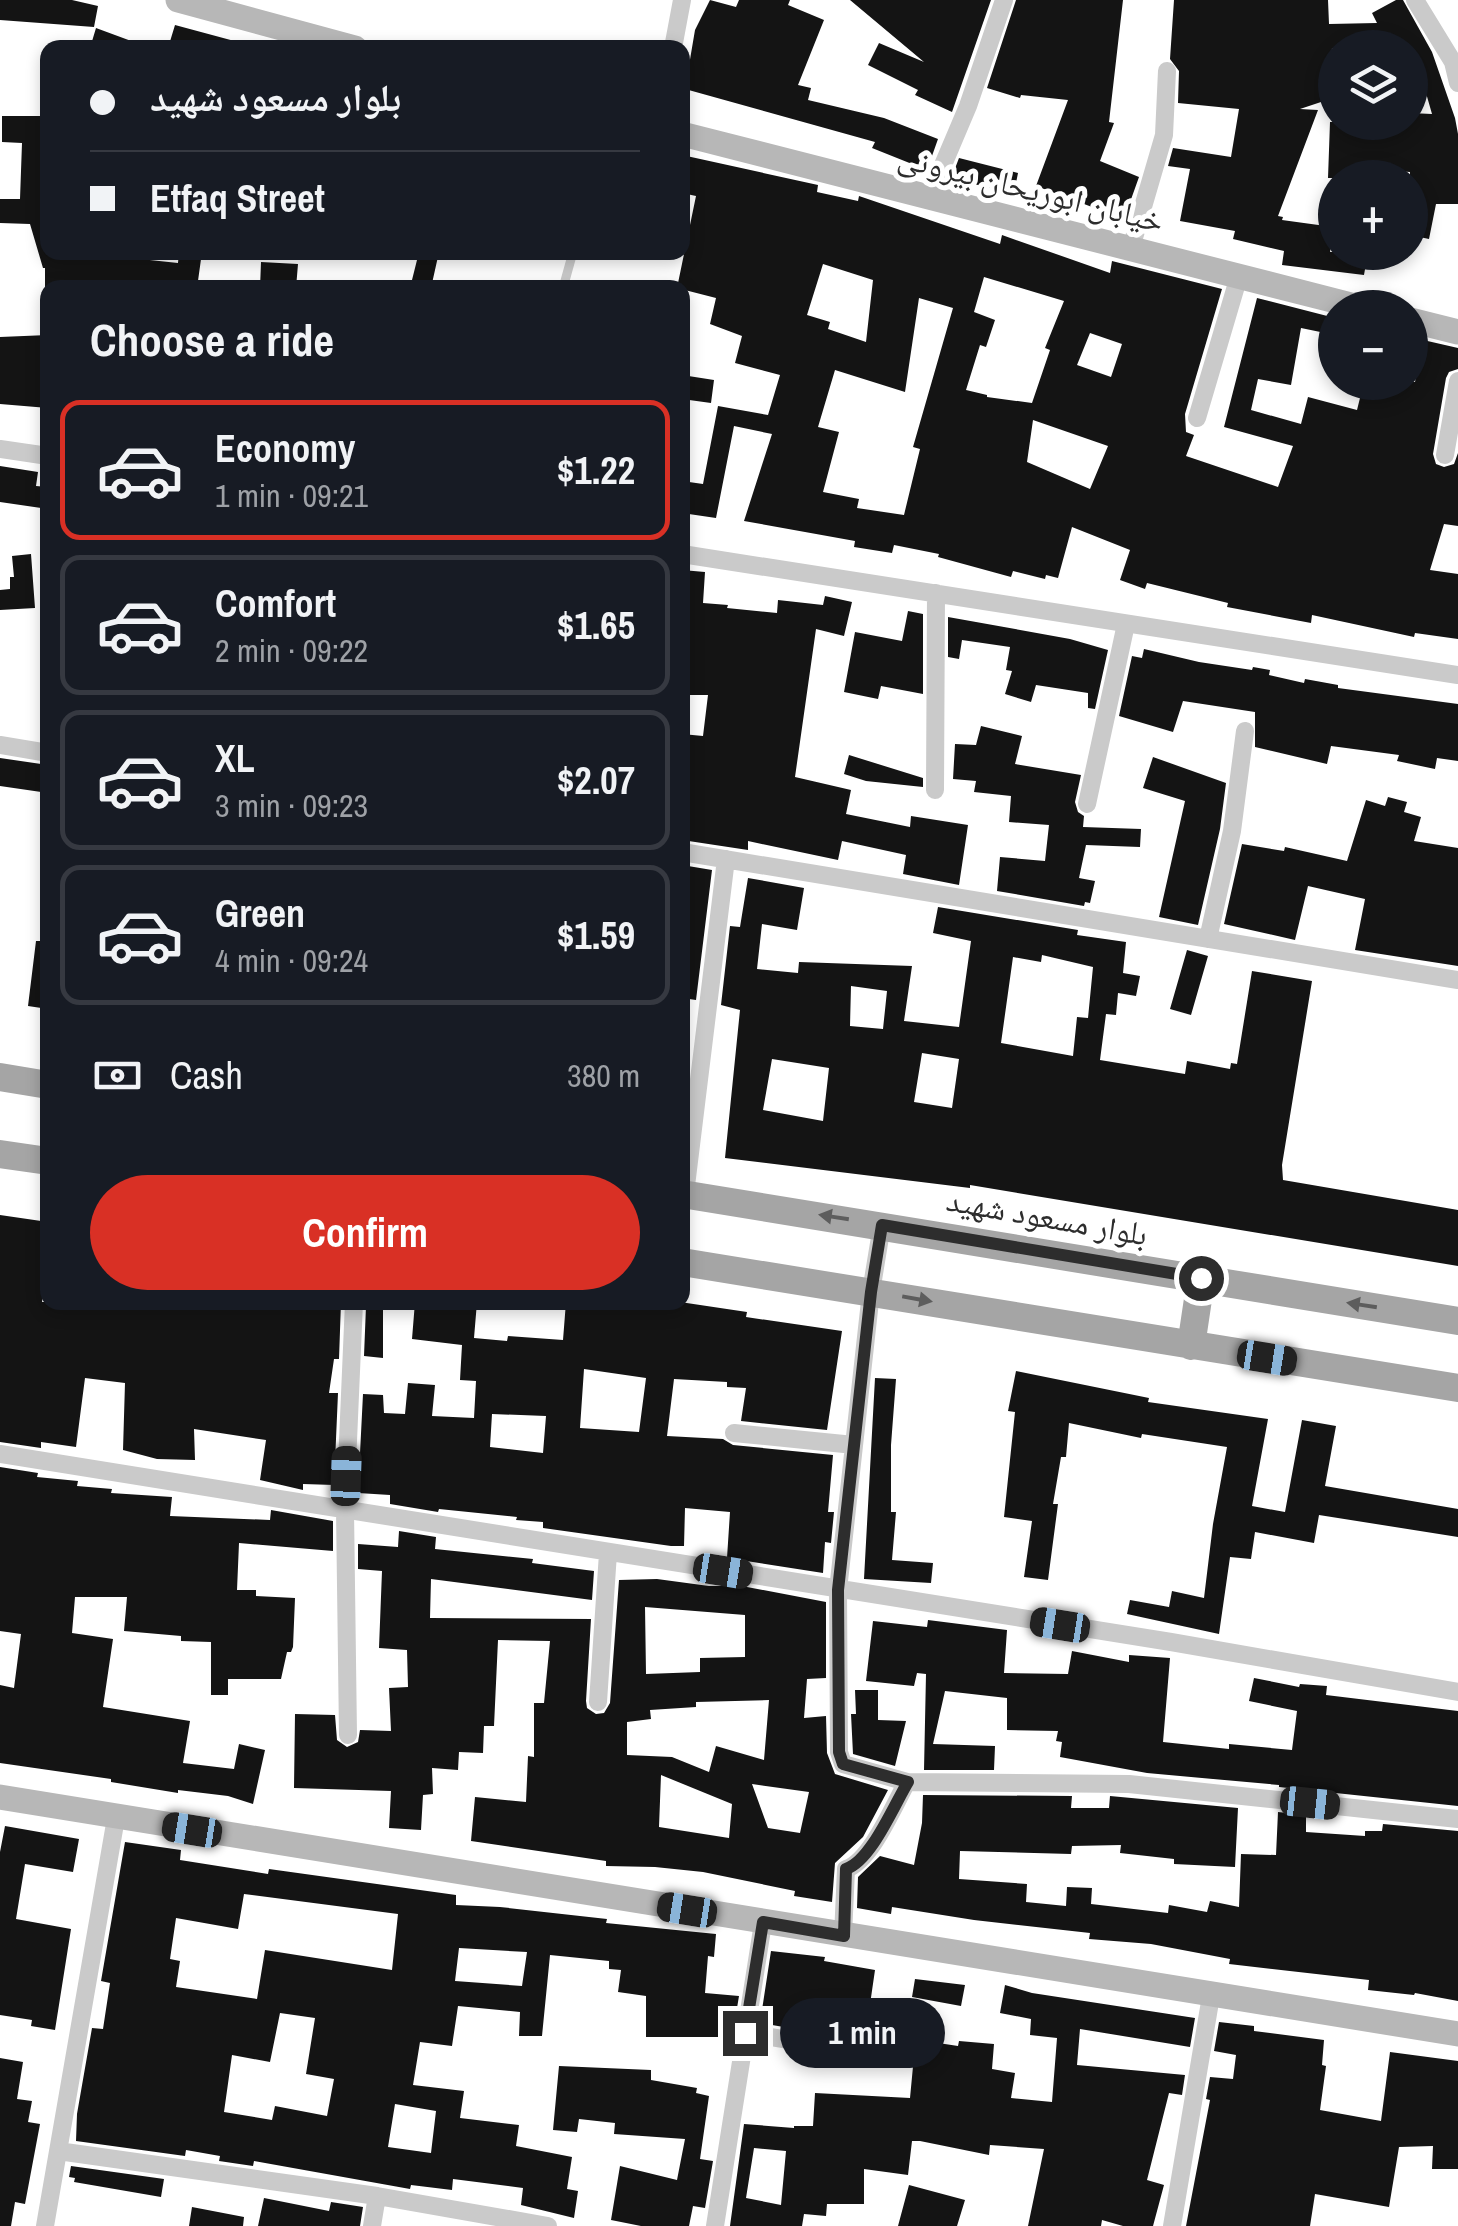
<!DOCTYPE html>
<meta charset="utf-8">
<style>
:root{--surface:#171b24;--page:#20242c;--text:#f1f3f6;--muted:#9ea1a6;--line:#363941;--accent:#d93025}
body{margin:0;font-family:"Archivo Narrow","Noto Naskh Arabic",sans-serif;background:var(--page);color:var(--text);height:100vh;display:flex;flex-direction:column;font-size:38px;white-space:nowrap}
*{box-sizing:border-box;margin:0}
p{font-size:32px;color:var(--muted)}
.icon{flex:none;width:55px;height:55px;fill:none;stroke:currentColor;stroke-width:2;stroke-linecap:round;stroke-linejoin:round}
.map{position:relative;flex:1;overflow:hidden}
.side{position:absolute;left:40px;top:280px;width:650px;height:1030px;display:flex;flex-direction:column;background:var(--surface);border-radius:20px;box-shadow:0 5px 15px #0003}
.side>*{flex:none}
.guide{position:absolute;left:40px;top:40px;width:650px;height:220px;border-radius:20px;box-shadow:0 5px 15px #0003;display:grid;align-content:center;height:220px;padding:0 50px;background:var(--surface)}
.controls{position:absolute;left:1318px;top:30px;display:grid;gap:20px}
.controls a{display:grid;place-items:center;width:110px;height:110px;border-radius:50%;background:var(--surface);box-shadow:0 5px 15px #0003;font-size:50px}
.end{position:absolute;width:45px;height:45px;margin:-22px;border:12px solid #2d2d2d;background:#fff;box-shadow:0 0 0 5px #fff}
.from{border-radius:50%}
.bubble{position:absolute;height:70px;border-radius:35px;background:var(--surface);box-shadow:0 5px 15px #0003;font-size:32px;font-weight:700;line-height:70px;text-align:center}
.car{position:absolute;width:30px;height:60px;margin:-30px -15px;border-radius:12px;box-shadow:0 0 8px 2px #0007;background:linear-gradient(#222 24%,#8ab4d8 0 40%,#222 0 76%,#8ab4d8 0 86%,#222 0)}
.guide b{display:flex;align-items:center;gap:35px;height:95px;font-size:38px}
.guide b+b{border-top:2px solid var(--line)}
.guide i{width:25px;height:25px;background:var(--text)}
ul{padding:0;list-style:none}
li{display:flex;align-items:center;gap:30px;height:140px;margin:0 20px 15px;padding:0 30px;border:5px solid var(--line);border-radius:20px}
li div{flex:1}
li b{display:block;font-size:38px}
li em{font-style:normal;font-weight:700}
li.on{border-color:var(--accent)}
li>.icon{width:90px;height:90px;stroke-width:1.5}
h2{padding:0 50px;font-size:45px;line-height:120px}
.pay{display:flex;align-items:center;gap:25px;height:110px;padding:0 50px;font-size:38px}
.pay p{margin-inline-start:auto}
.cta{display:flex;gap:20px;margin-top:auto;padding:20px 50px}
.cta a{flex:1;height:115px;border-radius:60px;background:var(--accent);color:#fff;font-size:40px;font-weight:700;line-height:115px;text-align:center}
.map>svg:first-child{display:block}
.building{fill:#141414;fill-rule:evenodd}
.lines{fill:none;stroke-linecap:round;stroke-linejoin:round}
.lane{stroke:#cacaca;stroke-width:9}
.street{stroke:#cacaca;stroke-width:18}
.secondary{stroke:#b7b7b7;stroke-width:25}
.primary{stroke:#a5a5a5;stroke-width:28}
.oneway{fill:#5d5d5d}
.route{stroke:#2d2d2d;stroke-width:12}
.labels{text-anchor:middle;stroke-width:10;stroke-linejoin:round;paint-order:stroke}
.street-label{font-size:32px;fill:#2d2d2d;stroke:#fff}
</style>
<div class="map">
<svg width="1458" height="2226" viewBox="0 0 1458 2226">
<rect width="100%" height="100%" fill="#fff"/>
<path class="building" d="M0,0H72L98,6L94,27L0,20Z
M710,0L736,7L739,0H790L788,5L824,20L798,85L811,88L808,100L884,118L938,139L927,170L872,148L875,142L685,89L695,30Z
M850,0H991L952,112L915,95L918,90L868,65L879,43L924,62Z
M1016,0H1123L1109,122L1114,123L1100,161L1139,177L1124,219L1036,186L1068,100L1021,95L1020,98L987,88Z
M1174,0H1328L1329,24L1377,23L1372,13L1396,0H1403L1432,52L1455,118L1458,134V204H1436L1429,239L1410,235V172L1367,169L1366,178H1328L1330,122H1410V113L1432,114L1420,72L1410,75V48H1332L1330,78L1321,102L1300,109L1318,110L1278,216L1283,217L1282,220L1333,227L1330,252H1368L1364,275L1282,265L1284,251L1233,239L1235,231L1180,221L1190,169L1168,166L1173,148L1231,157L1239,109L1178,103L1179,71L1170,59Z
M175,25L238,42L237,48H168Z
M96,28L142,45V48H90Z
M2,116H48V252H112V256L178,263L179,252H202L197,288H45V268H43L30,224L0,223V199H20L22,143L2,142Z
M682,155L818,185L817,192L858,201L859,196L1000,244L1002,235L1110,273L1112,261L1222,289L1185,414L1186,432L1194,435L1186,456L1278,487L1293,446L1224,427L1257,298L1335,318V335L1301,328L1291,385L1258,379L1251,410L1301,424L1308,397L1357,410L1364,382H1415L1421,349L1410,346V337L1458,348V369L1449,372L1446,378L1433,454L1436,464L1444,467L1454,464L1458,453V526L1444,524L1430,570L1458,574V639L1415,633L1414,637L1312,615L1311,623L1227,607L1228,603L1147,583L1145,589L1120,580L1130,550L1072,527L1058,578L1046,575L1045,579L1013,571L1011,577L938,557L939,554L894,545L892,553L854,547L855,541L744,521L772,434L734,426L716,518L682,513V481L703,484L718,406L768,415L780,375L735,363L742,336L710,324L716,298L677,288L696,196L682,193ZM823,264L873,280L866,342L828,329L830,322L807,315ZM984,277L1064,301L1045,348L1050,350L1032,403L987,397V395L966,390L980,345L986,347L995,320L974,312ZM919,298L953,308L913,447L920,449L904,515L857,508L859,499L823,492L839,432L818,427L835,370L905,392ZM1090,333L1122,344L1111,377L1077,365ZM1033,420L1108,446L1090,489L1027,462Z
M959,158L1018,173L1014,193L951,179Z
M419,252H439L431,288H410Z
M261,262L298,264L296,288H260Z
M48,335V408L0,404V337Z
M682,375L714,380L711,403L682,399Z
M0,466L38,472L36,486L48,487V509L0,502Z
M31,554L35,608L0,610V590L10,589V577H14L12,556Z
M682,570L705,572L703,603L728,605L727,608L777,613L778,600L823,605L825,596L852,602L844,636L816,629L795,777L851,790L846,814L910,827L911,816L968,825L959,885L903,874L906,855L842,841L838,860L748,841V850L682,840V734L703,736L708,695H682Z
M908,611L923,614V694L881,686L878,699L844,692L855,632L902,641Z
M948,617L1070,639L1108,650L1095,709L1088,708V693L1036,685L1031,702L1005,694L1012,671L1006,670L1010,647L962,640L959,659L948,657Z
M1144,649L1199,662L1252,670L1253,667L1270,670L1269,675L1304,683L1305,679L1338,685V688L1458,704V761L1437,758L1435,769L1397,761L1399,755L1331,746L1327,764L1255,747V712L1183,701L1173,732L1119,716L1132,656L1142,658Z
M981,726L1022,736L1015,764L1081,775L1075,802L1078,812L1084,816L1083,827L1141,829L1140,847L1086,845L1079,878L1095,881L1090,903L1085,902L1084,906L997,891L1000,857L1045,861L1049,825L1009,822L1011,796L974,792L976,781L953,779L955,744L976,745Z
M849,755L923,778V787L866,781L844,774Z
M1153,757L1226,783L1220,829L1198,925L1159,917L1185,801L1143,788Z
M0,758L48,765V793L0,786Z
M1388,797L1407,802L1404,812L1421,817L1414,841L1458,848V966L1355,950L1365,899L1308,886L1295,940L1224,924L1242,844L1284,851L1285,847L1347,861L1366,800L1385,806Z
M682,865L712,870L696,1000L682,998Z
M748,878L804,888L797,930L762,924L757,969L798,973L799,962L912,966L904,1021L959,1027L971,941L933,933L938,907L1078,930L1077,935L1126,942L1123,973L1140,976L1136,996L1118,993L1116,1015L1106,1014L1100,1060L1185,1074L1187,1061L1230,1069L1231,1063L1237,1064L1252,971L1312,981L1282,1165L1283,1180L1458,1210V1266L970,1185V1188L725,1158L740,1010L721,1005L730,926L740,927ZM1042,955L1093,967L1088,1018L1077,1017L1073,1056L1001,1043L1013,957L1041,962ZM851,986L887,991L883,1029L850,1026ZM922,1053L959,1059L952,1108L914,1102ZM772,1059L829,1068L823,1121L763,1110Z
M36,941H48V1009L28,1006Z
M1187,950L1208,956L1191,1015L1170,1009Z
M0,1215L48,1222V1267L42,1302H341L339,1359H334L329,1393H338L334,1485L303,1484V1490L260,1480L266,1440L194,1429L195,1460L157,1459L123,1450L125,1383L85,1378L76,1447L41,1442V1448L0,1442Z
M415,1302H477L474,1338L507,1341L508,1336L563,1340L566,1302H680L747,1312L746,1317L842,1331L827,1430L741,1421L746,1388L727,1387V1382L674,1379L667,1436L723,1439L733,1445L833,1455L828,1512H834L831,1543L825,1542L823,1573L727,1558L730,1512L685,1508L684,1546H671L543,1528V1522L516,1520L517,1517L439,1509L438,1512L390,1504V1495L358,1493L363,1394L383,1395L384,1413L405,1414L408,1383L435,1385L432,1416L474,1418L476,1381L460,1380L462,1345L412,1339ZM584,1369L646,1378L639,1432L580,1428ZM492,1414L546,1416L543,1453L490,1447Z
M366,1306H383V1358L364,1356Z
M1016,1371L1149,1398L1148,1402L1268,1419L1252,1506L1285,1512L1302,1420L1336,1426L1325,1486L1458,1509V1537L1319,1515L1314,1543L1255,1532L1251,1559L1230,1557L1219,1634L1127,1614L1130,1600L1169,1607L1172,1591L1204,1598L1213,1524L1227,1447L1142,1434L1141,1438L1069,1423L1066,1457H1061L1053,1504H1058L1048,1580L1024,1577L1032,1521L1004,1517L1015,1412L1008,1411Z
M875,1378L896,1379L891,1445V1512H896L892,1560L933,1563L931,1583L864,1579Z
M0,1467L38,1473L37,1477L78,1481L77,1486L112,1489L111,1493L172,1497L170,1516L270,1520L271,1510L333,1521V1551L239,1543L237,1590H256V1596L295,1598L293,1647L291,1652H287L281,1679H228V1695H211V1642L181,1641V1636L124,1631L127,1597H75L72,1633L113,1639L103,1707L190,1721L183,1763L234,1769L239,1744L265,1750L253,1804L228,1796L178,1790V1793L111,1782V1779L0,1763V1685L14,1688L21,1634L0,1631Z
M399,1531L436,1537L435,1549L533,1559L532,1563L594,1571L592,1600L431,1579L430,1618L591,1619L586,1701L587,1708L596,1714L604,1713L610,1703L619,1580L657,1579L709,1586H726V1583L826,1602V1678L807,1679L804,1718L826,1716L827,1753L835,1774L888,1790L863,1837L835,1863L832,1902L794,1896L795,1891L703,1872L655,1867L606,1866V1861L471,1841L475,1797L526,1802L528,1756L534,1757V1703H544L550,1641L498,1640L494,1726H484L483,1753L459,1752L458,1770L432,1768L433,1794L423,1795L421,1830L389,1828L391,1791L294,1788L295,1714L335,1715L337,1740L347,1747L358,1742L360,1730L391,1731L389,1688L408,1687L407,1650L379,1648L382,1571L358,1569V1544L398,1547ZM645,1607L745,1615V1657L700,1658V1672L646,1674ZM769,1700L764,1760L716,1746L709,1772L672,1757L627,1755V1722L651,1719L650,1710L696,1707V1702ZM661,1775L732,1804L729,1838L659,1827ZM752,1784L809,1792L800,1833L768,1828Z
M928,1620L1007,1630L1004,1673L1068,1674L1072,1651L1129,1662V1655L1170,1658L1163,1742L1229,1749V1744L1292,1750L1297,1711L1249,1701L1254,1678L1299,1687L1300,1684L1327,1686L1326,1695L1458,1711V1806L1279,1787V1785L1147,1773L1060,1757L1062,1742L1056,1741L1058,1731L1007,1730V1698L945,1691L933,1744L995,1746L994,1770H924L926,1674L917,1673L914,1686L866,1681L873,1621L927,1627Z
M855,1690H878V1720L906,1721L895,1766L853,1754L851,1714H856Z
M923,1795L1072,1796L1071,1808H1109L1110,1796L1238,1808L1235,1867L1174,1864V1859L1120,1853L1121,1845L1072,1846L1071,1854L960,1851L959,1879L1027,1884L1026,1902L1066,1906L1067,1887L1092,1888L1091,1904L1168,1913L1169,1905L1207,1912L1210,1901L1239,1907L1241,1854L1276,1855L1278,1812L1306,1815V1832L1365,1836V1831H1382L1383,1824L1458,1831V2001L1415,1993L1414,1995L1368,1990L1369,1980L1229,1964L1230,1959L1151,1944L1089,1939L1090,1933L974,1920L892,1907L891,1914L857,1908L858,1877L880,1856L914,1865L922,1823Z
M5,1826L79,1839L73,1872L25,1864L16,1919L71,1929L55,2030L31,2026L32,2020L0,2015V1852Z
M125,1842L181,1850L180,1860L268,1874L269,1869L456,1895V1905L500,1907L607,1919L606,1923L716,1934L714,1957L708,1956L705,1993L739,1996L734,2026L725,2027L723,2037H646V1996L618,1992L621,1970L609,1969V1961L550,1955L542,2036H519L520,2012L458,2006L452,2046L420,2042L413,2085L464,2091L460,2118L519,2125L516,2146L572,2157L567,2189L578,2191L574,2218L521,2205L523,2188L453,2179L452,2190L411,2185L410,2189L254,2161L253,2166L219,2161L220,2156L186,2150L185,2156L76,2141L77,2114L92,2028L103,2029L110,1983L101,1981ZM244,1894L398,1914L392,1970L265,1950L257,1999L176,1987L180,1961L170,1959L176,1918L238,1929ZM459,1948L527,1952L522,1986L455,1981ZM280,2013L315,2018L306,2074L334,2079L327,2116L275,2106L272,2120L224,2112L232,2055L270,2062ZM395,2104L436,2111L431,2153L388,2147Z
M771,1951L825,1957L824,1961L875,1970L866,2032L958,2046L959,2041L994,2044L992,2069L1015,2073L1011,2098L1052,2102L1057,2038L1030,2035L1031,2019L1000,2013L1005,1985L1032,1993L1195,2018L1190,2047L1080,2029L1077,2065L1185,2075L1182,2095L1169,2093L1147,2180L1164,2185L1153,2226H1123L1102,2220L1101,2226H1028L1044,2149L990,2145L989,2155L920,2141H912L908,2175L864,2169V2204H827L826,2216L804,2214L802,2226H730L744,2124L794,2128V2126H813L815,2093L910,2098L914,2056L826,2046L824,2034L760,2023ZM754,2148L786,2151L781,2205L746,2198Z
M915,1979L965,1985L961,2006L912,1997Z
M1219,2022L1254,2026V2031L1324,2040L1322,2065L1326,2066L1320,2110L1381,2121L1390,2052L1458,2061V2169H1432L1433,2146L1399,2147L1389,2207L1315,2194L1310,2226H1186L1210,2100L1206,2099L1210,2077L1233,2079L1236,2055L1214,2051Z
M0,2058L23,2062L17,2099L32,2101L28,2122L40,2124L25,2204L15,2202L11,2226H0Z
M559,2066L651,2070V2080L697,2088L696,2093L709,2096L700,2159L713,2161L705,2208L693,2206L689,2226H641L611,2220L620,2166L677,2180L685,2139L614,2134L615,2123L579,2119L577,2132L553,2130Z
M71,2166L164,2179L161,2197L74,2182L75,2178L69,2177Z
M909,2185L965,2200L957,2226H898Z
M264,2198L329,2211L331,2202L363,2207L360,2226H258Z
M192,2207L244,2217L243,2226H189Z"/>
<g class="lines">
<path class="lane" d="M563,288L573,252"/>
<path class="street" d="M1415,0L1453,62L1458,83
M673,48L682,0
M929,198L968,106L1004,0
M1131,248L1164,135L1167,71
M1197,418L1239,276
M0,449L48,456
M1445,455L1458,381
M682,554L1458,675
M0,745L48,753
M935,790L936,593
M1087,804L1126,624
M682,852L1458,980
M1208,939L1232,831L1245,731
M685,1194L726,859
M882,1225L871,1292L838,1590L839,1752L843,1764L907,1782L1129,1784L1458,1819
M734,1433L854,1445
M0,1454L1171,1642L1458,1692
M598,1702L608,1553
M348,1735L345,1510L354,1302
M843,1936L846,1869C871,1861 894,1805 907,1782
M745,2033L814,2044
M58,2151L377,2196L548,2226
M45,2226L116,1818
M372,2226L377,2196
M715,2226L763,1923
M1172,2226L1211,1996"/>
<path class="secondary" d="M178,0L355,48
M682,134L1363,308
M1410,320L1458,332
M0,1797L1458,2034"/>
<path class="primary" d="M0,1077L48,1085
M0,1154L48,1161
M682,1194L1458,1321
M682,1262L1458,1388
M1191,1346L1201,1279"/>
</g>
<defs><path id="oneway-solid" d="M-6-.8H1V-3.2L6.5 0L1 3.2V.8H-6Z" transform="scale(2.5)"/></defs>
<g class="oneway">
<use href="#oneway-solid" transform="translate(834 1217) rotate(-171)"/>
<use href="#oneway-solid" transform="translate(917 1299) rotate(10)"/>
<use href="#oneway-solid" transform="translate(1362 1305) rotate(-171)"/>
</g>
<g class="lines">
<path class="route" d="M745,2033L763,1922L844,1936L846,1869C871,1861 894,1805 908,1782L843,1764L839,1752L838,1590L871,1292L882,1225L1201,1278"/>
</g>
<g class="labels">
<g class="street-label">
<text transform="translate(1031 189) rotate(14)" y="11">خیابان ابوریحان بیرونی</text>
<text transform="translate(1047 1217) rotate(10)" y="11">بلوار مسعود شهید</text>
</g>
</g>
</svg>
<div class="controls">
<a><svg class="icon" aria-label="layers" viewBox="0 0 24 24"><path d="M12 4l9 5-9 5-9-5zM3 14l9 5 9-5"/></svg></a>
<a>+</a>
<a>−</a>
</div>
<i class="end from" style="left:1201px;top:1278px"></i>
<i class="end" style="left:745px;top:2033px"></i>
<div class="bubble" style="left:780px;top:1998px;width:165px">1 min</div>
<i class="car" style="left:1267px;top:1358px;rotate:99deg"></i>
<i class="car" style="left:346px;top:1476px;rotate:2deg"></i>
<i class="car" style="left:723px;top:1571px;rotate:99deg"></i>
<i class="car" style="left:1060px;top:1625px;rotate:279deg"></i>
<i class="car" style="left:1310px;top:1803px;rotate:96deg"></i>
<i class="car" style="left:192px;top:1830px;rotate:279deg"></i>
<i class="car" style="left:687px;top:1910px;rotate:279deg"></i>
<div class="guide">
<b><i class="from"></i>بلوار مسعود شهید</b>
<b><i></i>Etfaq Street</b>
</div>
<section class="side">
<h2>Choose a ride</h2>
<ul>
<li class="on"><svg class="icon" aria-label="car" viewBox="0 0 24 24"><path d="M5 17H2v-5l4-1 3-4h7l3 4 3 1v5h-3M9 17h6M6 11h13"/><circle cx="7" cy="17" r="2"/><circle cx="17" cy="17" r="2"/></svg><div><b>Economy</b><p>1 min · 09:21</p></div><em>$1.22</em></li>
<li><svg class="icon" aria-label="car" viewBox="0 0 24 24"><path d="M5 17H2v-5l4-1 3-4h7l3 4 3 1v5h-3M9 17h6M6 11h13"/><circle cx="7" cy="17" r="2"/><circle cx="17" cy="17" r="2"/></svg><div><b>Comfort</b><p>2 min · 09:22</p></div><em>$1.65</em></li>
<li><svg class="icon" aria-label="car" viewBox="0 0 24 24"><path d="M5 17H2v-5l4-1 3-4h7l3 4 3 1v5h-3M9 17h6M6 11h13"/><circle cx="7" cy="17" r="2"/><circle cx="17" cy="17" r="2"/></svg><div><b>XL</b><p>3 min · 09:23</p></div><em>$2.07</em></li>
<li><svg class="icon" aria-label="car" viewBox="0 0 24 24"><path d="M5 17H2v-5l4-1 3-4h7l3 4 3 1v5h-3M9 17h6M6 11h13"/><circle cx="7" cy="17" r="2"/><circle cx="17" cy="17" r="2"/></svg><div><b>Green</b><p>4 min · 09:24</p></div><em>$1.59</em></li>
</ul>
<div class="pay"><svg class="icon" aria-label="cash" viewBox="0 0 24 24"><path d="M3 7h18v10H3z"/><circle cx="12" cy="12" r="2"/></svg>Cash<p>380 m</p></div>
<div class="cta"><a>Confirm</a></div>
</section>
</div>
